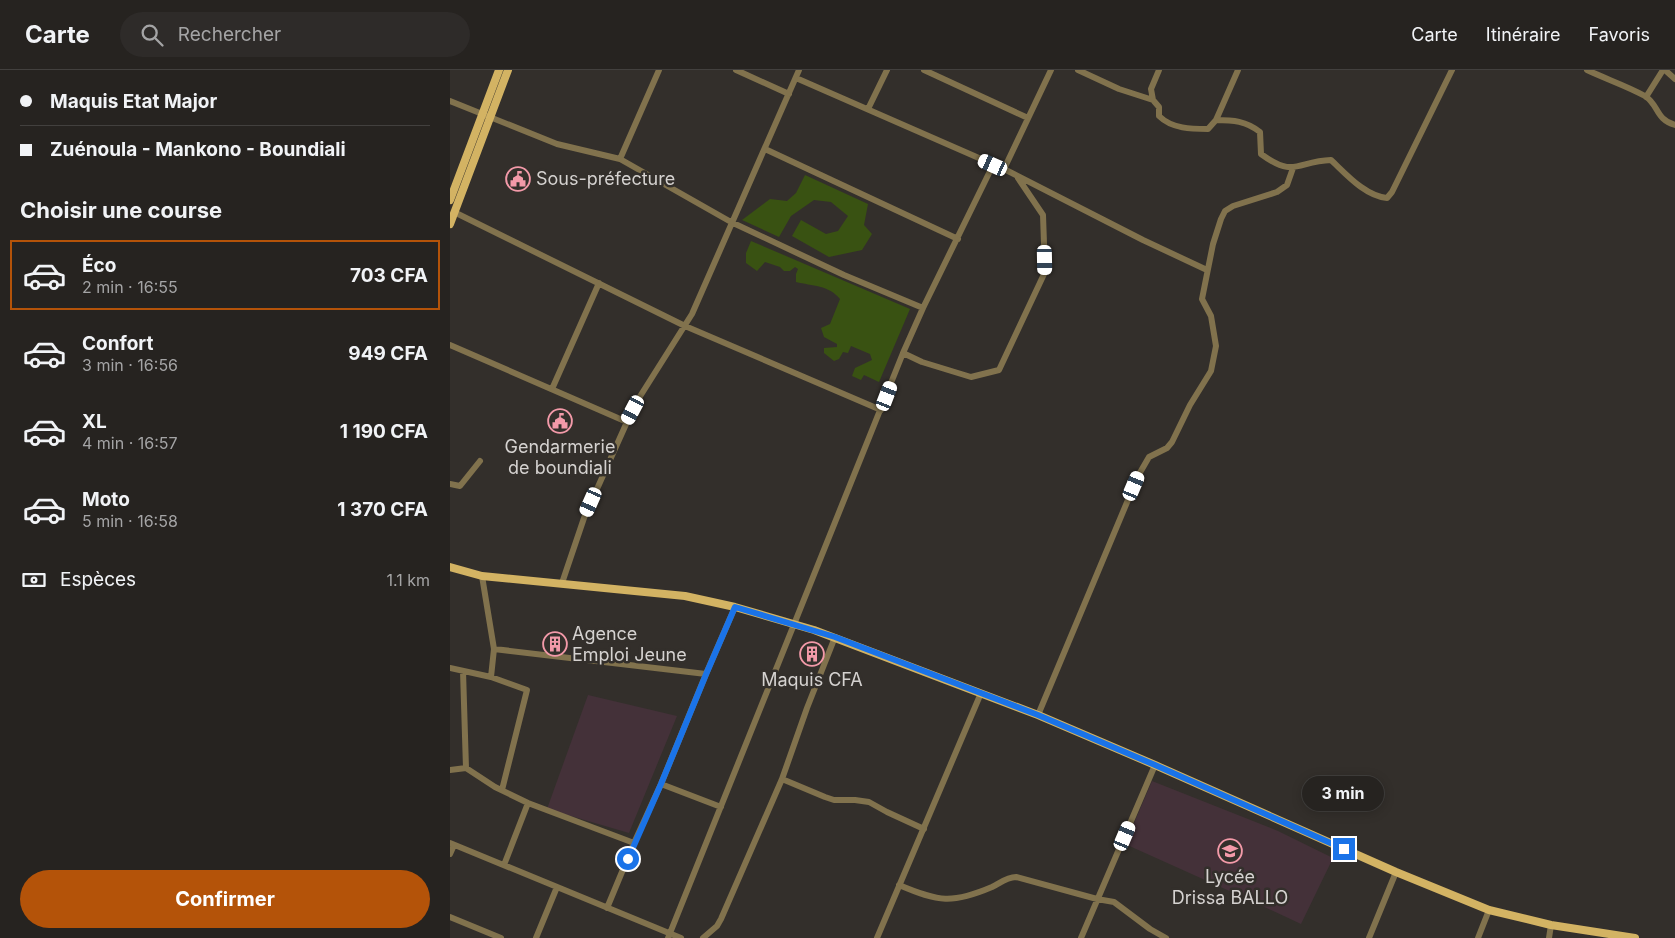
<!DOCTYPE html>
<html lang="fr">
<meta charset="utf-8">
<style>
:root{--surface:#262320;--page:#2e2b29;--text:#f1f3f6;--muted:#a4a4a5;--line:#42403e;--accent:#b45309}
body{margin:0;font-family:Inter,sans-serif;background:var(--page);color:var(--text);height:100vh;display:flex;flex-direction:column;font-size:19px;white-space:nowrap}
*{box-sizing:border-box;margin:0}
p{font-size:16px;color:var(--muted)}
.icon{flex:none;width:28px;height:28px;fill:none;stroke:currentColor;stroke-width:2;stroke-linecap:round;stroke-linejoin:round}
.map{position:relative;flex:1;overflow:hidden}
.sheet{display:flex;flex-direction:column;background:var(--surface);width:450px}
.sheet>*{flex:none}
.guide{display:grid;align-content:center;height:110px;padding:0 20px;background:var(--surface)}
.end{position:absolute;width:22px;height:22px;margin:-11px;border:6px solid #1a73e8;background:#fff;box-shadow:0 0 0 2px #fff}
.from{border-radius:50%}
.bubble{position:absolute;height:35px;border-radius:18px;background:var(--surface);box-shadow:0 2px 12px #0003,0 0 0 1px var(--line);font-size:16px;font-weight:700;line-height:35px;text-align:center}
.car{position:absolute;width:15px;height:30px;margin:-15px -8px;border-radius:6px;box-shadow:0 0 4px 1px #0007;background:linear-gradient(#fff 24%,#345 0 40%,#fff 0 76%,#345 0 86%,#fff 0)}
.guide b{display:flex;align-items:center;gap:18px;height:48px;font-size:19px}
.guide b+b{border-top:1px solid var(--line)}
.guide i{width:12px;height:12px;background:var(--text)}
ul{padding:0;list-style:none}
li{display:flex;align-items:center;gap:15px;height:70px;margin:0 10px 8px;padding:0 10px;border:2px solid transparent;border-radius:0px}
li div{flex:1}
li b{display:block;font-size:19px}
li em{font-style:normal;font-weight:700}
li.selected{border-color:var(--accent)}
li>.icon{width:45px;height:45px;stroke-width:1.5}
h2{padding:0 20px;font-size:22px;line-height:60px}
.pay{display:flex;align-items:center;gap:12px;height:55px;padding:0 20px;font-size:19px}
.pay p{margin-inline-start:auto}
.button{display:flex;gap:10px;margin-top:auto;padding:10px 20px}
.button a{flex:1;height:58px;border-radius:30px;background:var(--accent);color:#fff;font-size:20px;font-weight:700;line-height:58px;text-align:center}
header{display:flex;align-items:center;gap:30px;box-sizing:border-box;height:70px;padding:0 25px;background:var(--surface);border-bottom:1px solid var(--line)}
header strong{font-size:24px}
nav{display:flex;gap:28px;margin-inline-start:auto;font-size:18px}
.search{width:350px;height:45px;background:var(--page);display:flex;align-items:center;gap:12px;box-sizing:border-box;padding:0 18px;border-radius:28px;color:var(--muted);font-size:19px}
main{display:flex;flex:1;min-height:0}
.map>svg:first-child{display:block}
.education{fill:#443139}
.green{fill:#395212}
.lines{fill:none;stroke-linecap:round;stroke-linejoin:round}
.minor{stroke:#81724d;stroke-width:6}
.major{stroke:#d3b363;stroke-width:8}
.route{stroke:#1a73e8;stroke-width:6}
.labels{text-anchor:middle;stroke-width:5;stroke-linejoin:round;paint-order:stroke}
.poi-label{font-size:18px;fill:#d5d2d0;stroke:#332f2b}
</style>
<header>
<strong>Carte</strong>
<div class="search"><svg class="icon" aria-label="search" viewBox="0 0 24 24"><circle cx="10" cy="10" r="6"/><path d="M15 15l6 6"/></svg>Rechercher</div>
<nav><a>Carte</a><a>Itinéraire</a><a>Favoris</a></nav>
</header>
<main>
<section class="sheet">
<div class="guide">
<b><i class="from"></i>Maquis Etat Major</b>
<b><i></i>Zuénoula - Mankono - Boundiali</b>
</div>
<h2>Choisir une course</h2>
<ul>
<li class="selected"><svg class="icon" aria-label="car" viewBox="0 0 24 24"><path d="M5 17H2v-5l4-1 3-4h7l3 4 3 1v5h-3M9 17h6M6 11h13"/><circle cx="7" cy="17" r="2"/><circle cx="17" cy="17" r="2"/></svg><div><b>Éco</b><p>2 min · 16:55</p></div><em>703 CFA</em></li>
<li><svg class="icon" aria-label="car" viewBox="0 0 24 24"><path d="M5 17H2v-5l4-1 3-4h7l3 4 3 1v5h-3M9 17h6M6 11h13"/><circle cx="7" cy="17" r="2"/><circle cx="17" cy="17" r="2"/></svg><div><b>Confort</b><p>3 min · 16:56</p></div><em>949 CFA</em></li>
<li><svg class="icon" aria-label="car" viewBox="0 0 24 24"><path d="M5 17H2v-5l4-1 3-4h7l3 4 3 1v5h-3M9 17h6M6 11h13"/><circle cx="7" cy="17" r="2"/><circle cx="17" cy="17" r="2"/></svg><div><b>XL</b><p>4 min · 16:57</p></div><em>1 190 CFA</em></li>
<li><svg class="icon" aria-label="car" viewBox="0 0 24 24"><path d="M5 17H2v-5l4-1 3-4h7l3 4 3 1v5h-3M9 17h6M6 11h13"/><circle cx="7" cy="17" r="2"/><circle cx="17" cy="17" r="2"/></svg><div><b>Moto</b><p>5 min · 16:58</p></div><em>1 370 CFA</em></li>
</ul>
<div class="pay"><svg class="icon" aria-label="cash" viewBox="0 0 24 24"><path d="M3 7h18v10H3z"/><circle cx="12" cy="12" r="2"/></svg>Espèces<p>1.1 km</p></div>
<div class="button"><a>Confirmer</a></div>
</section>
<div class="map">
<svg width="1225" height="868" viewBox="0 0 1225 868">
<rect width="100%" height="100%" fill="#332f2b"/>
<path class="education" d="M138,625L227,646L179,763L97,739Z
M702,711L828,761L883,788L851,854L795,828L675,774Z"/>
<path class="green" d="M355,105L418,134L414,155L422,164L412,180L379,187L342,166L351,150L376,164L388,161L398,146L381,132L364,130L341,146L329,167L292,150L320,129L337,131L346,123Z
M301,171L460,239L429,312L414,305L411,310L402,306L405,298L422,290L420,284L401,276L398,283L393,282L389,289L384,291L374,283V278L387,277V274L374,267L371,258L380,254L390,229C379,215 362,216 346,212V204L348,199L345,197L340,201H334L330,197L315,192L307,201L296,193V183Z"/>
<g class="lines">
<path class="minor" d="M286,0L339,24
M474,0L578,48
M628,0L669,19L703,30L709,37V46C722,59 742,59 758,59L766,50L788,0
M1137,0C1156,9 1177,16 1195,26C1209,35 1205,49 1225,55
M1215,0L1225,9
M346,8L554,99L693,170L757,200
M1196,27L1213,0
M703,30L701,19L709,0
M0,31L107,74L170,89L281,152L394,205L473,238
M418,39L437,0
M766,50C783,50 796,51 810,62L811,84C845,109 847,91 881,90C896,104 915,126 937,128L942,122L1002,0
M315,79L508,169
M170,89L209,0
M554,99L601,0
M4,142L235,256L431,340
M0,275L177,352
M453,283L472,292L521,307L549,300L595,202L593,145L568,108
M102,319L149,213
M0,414L10,416L30,391
M32,506L44,579L256,604
M112,513L134,448L177,352L189,328L242,244L349,0
M0,598L41,607L77,620L52,720
M13,601L16,698
M41,607L44,579
M588,645L688,406L699,387L717,378L722,372L740,335L761,301L766,276L761,246L752,229L763,174L771,149L775,141L783,136L827,122L837,115L843,98
M0,700L16,698L45,717L78,733L184,773
M332,709L375,727L384,730H405L419,732L437,742L474,759
M211,714L271,737
M0,773L231,868
M0,784L4,775
M54,795L78,733
M449,815C489,832 502,834 542,817C550,813 557,807 566,807L647,829L664,832L700,859L716,868
M157,838L184,773L211,714L256,604L285,537
M0,847L51,868
M86,868L107,817
M218,868L453,283L473,238L543,95
M253,868L267,856L271,849L332,709L357,638L385,567
M427,868L531,623
M631,868L705,695
M919,868L946,802
M1028,868L1039,840
M1099,868L1101,855"/>
<path class="major" d="M0,130L49,0
M0,154L58,0
M0,497L32,506L235,526L285,537L364,560L588,645L705,695L946,802L1039,840L1101,855L1185,868"/>
</g>
<g class="lines">
<path class="route" d="M178,789L211,714L257,602L285,537L385,567L588,645L705,695L894,779"/>
</g>
<defs>
<g id="civic-ring" transform="scale(1.25)"><circle r="9.5" fill="#332f2b" stroke="#f39aa9" stroke-width="1.5"/><path d="M-.6-6.5H3V-4.5H.6V-3L4-1V1h2V6H-6V1h2V-1L-.6-3ZM-1.2 2.5V6h2.4V2.5Z" fill="#f39aa9"/></g>
<g id="building-ring" transform="scale(1.25)"><circle r="9.5" fill="#332f2b" stroke="#f39aa9" stroke-width="1.5"/><path d="M-4-6H4V6H1V3H-1V6H-4ZM-2.5-4.3h1.7v1.8h-1.7ZM.8-4.3h1.7v1.8H.8ZM-2.5-1h1.7V.8h-1.7ZM.8-1h1.7V.8H.8Z" fill="#f39aa9"/></g>
<g id="school-ring" transform="scale(1.25)"><circle r="9.5" fill="#332f2b" stroke="#f39aa9" stroke-width="1.5"/><path d="M0-5L7-2L0 1L-7-2ZM-4 1L0 2.5L4 1V4Q0 6-4 4Z" fill="#f39aa9"/></g>
</defs>
<g fill-rule="evenodd">
<use href="#civic-ring" x="68" y="109"/>
<use href="#civic-ring" x="110" y="351"/>
<use href="#building-ring" x="105" y="574"/>
<use href="#building-ring" x="362" y="584"/>
<use href="#school-ring" x="780" y="781"/>
</g>
<g class="labels">
<g class="poi-label">
<text x="86" y="115" text-anchor="start">Sous-préfecture</text>
<text x="110" y="383">Gendarmerie<tspan x="110" dy="21">de boundiali</tspan></text>
<text x="122" y="570" text-anchor="start">Agence<tspan x="122" dy="21">Emploi Jeune</tspan></text>
<text x="362" y="616">Maquis CFA</text>
<text x="780" y="813">Lycée<tspan x="780" dy="21">Drissa BALLO</tspan></text>
</g>
</g>
</svg>
<i class="end from" style="left:178px;top:789px"></i>
<i class="end" style="left:894px;top:779px"></i>
<div class="bubble" style="left:852px;top:706px;width:82px">3 min</div>
<i class="car" style="left:543px;top:95px;rotate:294deg"></i>
<i class="car" style="left:595px;top:190px;rotate:179deg"></i>
<i class="car" style="left:437px;top:326px;rotate:21deg"></i>
<i class="car" style="left:183px;top:340px;rotate:208deg"></i>
<i class="car" style="left:684px;top:416px;rotate:23deg"></i>
<i class="car" style="left:141px;top:432px;rotate:204deg"></i>
<i class="car" style="left:675px;top:766px;rotate:23deg"></i>
</div>
</main>
